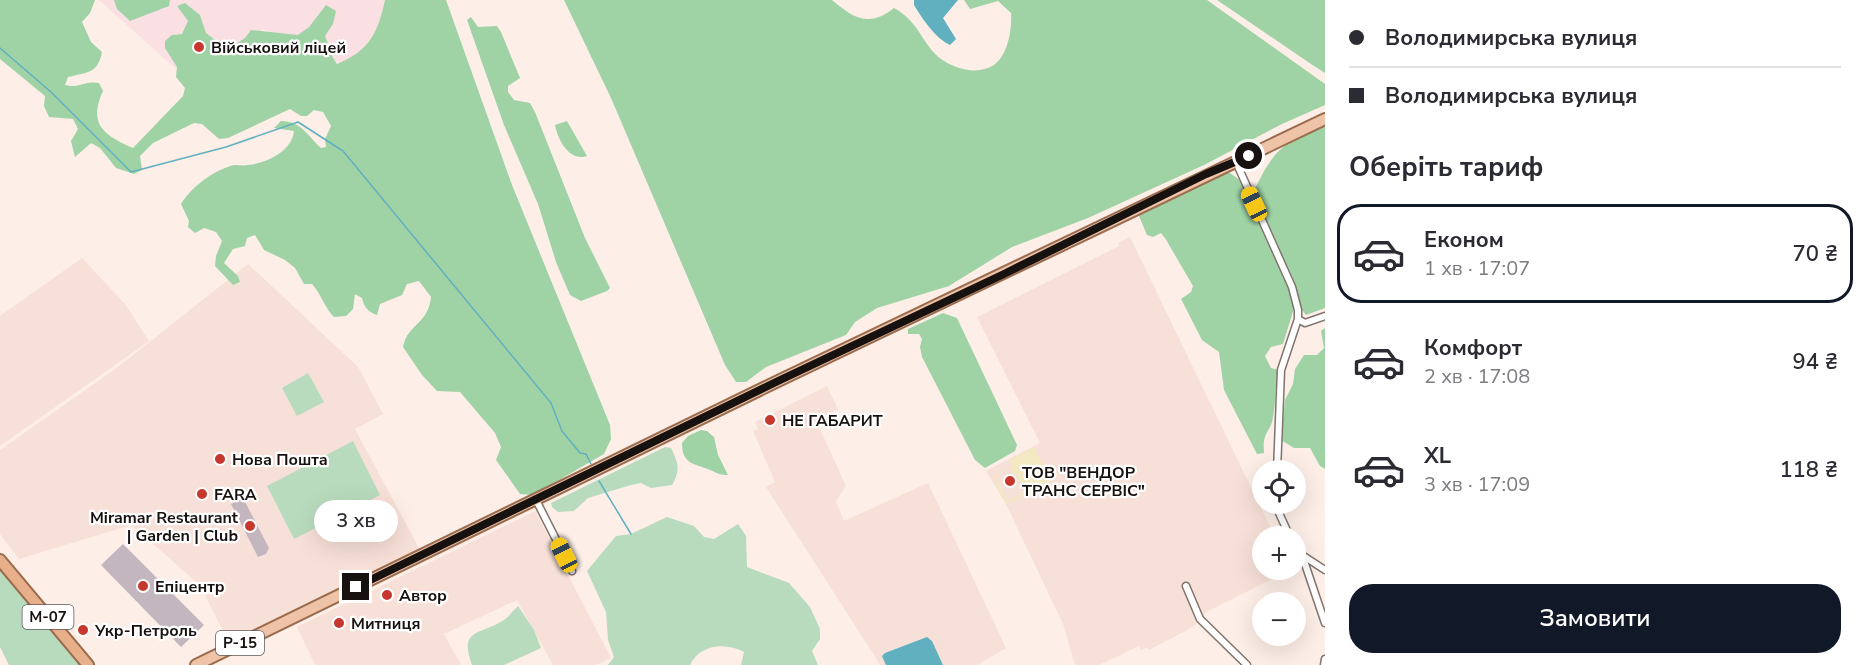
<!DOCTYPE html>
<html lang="uk">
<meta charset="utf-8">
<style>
:root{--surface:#fff;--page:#f7f7f7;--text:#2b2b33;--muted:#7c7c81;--line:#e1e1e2;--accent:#111827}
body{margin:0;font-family:"Nunito Sans",sans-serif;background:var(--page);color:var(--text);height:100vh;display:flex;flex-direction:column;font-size:22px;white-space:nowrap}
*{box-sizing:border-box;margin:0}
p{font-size:20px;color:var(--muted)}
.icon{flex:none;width:33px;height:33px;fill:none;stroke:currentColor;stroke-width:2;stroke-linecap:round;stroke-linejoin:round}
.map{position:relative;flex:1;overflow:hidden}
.panel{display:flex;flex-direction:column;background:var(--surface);width:540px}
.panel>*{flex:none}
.banner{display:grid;align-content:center;height:132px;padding:0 24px;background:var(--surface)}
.fabs{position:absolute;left:1252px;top:460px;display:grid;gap:12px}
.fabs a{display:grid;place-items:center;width:54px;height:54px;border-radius:50%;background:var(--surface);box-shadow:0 6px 24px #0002;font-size:30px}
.end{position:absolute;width:27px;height:27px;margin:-14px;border:8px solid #171210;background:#fff;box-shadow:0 0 0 3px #fff}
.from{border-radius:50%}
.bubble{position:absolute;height:42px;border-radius:21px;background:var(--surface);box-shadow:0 6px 24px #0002;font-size:20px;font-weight:600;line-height:42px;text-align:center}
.car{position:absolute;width:18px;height:36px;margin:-18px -9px;border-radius:8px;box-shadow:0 0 4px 2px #0007;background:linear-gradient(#f5c518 24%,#345 0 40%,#f5c518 0 76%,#345 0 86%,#f5c518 0)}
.banner b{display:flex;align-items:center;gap:21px;height:57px;font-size:22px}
.banner b+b{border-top:2px solid var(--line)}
.banner i{width:15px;height:15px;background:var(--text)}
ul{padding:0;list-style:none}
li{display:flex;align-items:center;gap:18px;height:99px;margin:0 12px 9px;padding:0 12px;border:3px solid transparent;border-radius:24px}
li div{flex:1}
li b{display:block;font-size:22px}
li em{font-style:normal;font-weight:600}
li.on{border-color:var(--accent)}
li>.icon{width:54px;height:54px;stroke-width:1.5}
h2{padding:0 24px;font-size:27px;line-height:72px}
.action{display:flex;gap:12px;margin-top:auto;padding:12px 24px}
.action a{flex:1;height:69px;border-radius:24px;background:var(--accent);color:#fff;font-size:24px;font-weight:600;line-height:69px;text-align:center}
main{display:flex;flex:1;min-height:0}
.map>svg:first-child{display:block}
.built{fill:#f7e0d7}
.education{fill:#fbe0e3}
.green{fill:#b9dbbd}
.forest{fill:#9fd3a6}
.sand{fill:#f2e8c2;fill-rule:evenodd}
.water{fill:#60b0c0}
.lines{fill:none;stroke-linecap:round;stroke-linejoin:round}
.stream{stroke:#60b0c0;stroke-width:1.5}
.building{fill:#c3b6bf}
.minor-casing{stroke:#81746e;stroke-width:9}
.primary-casing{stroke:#9b6b4d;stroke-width:14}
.trunk-casing{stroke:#9b6b4d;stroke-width:14}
.minor{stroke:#fff;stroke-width:6}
.primary{stroke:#eec3a8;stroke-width:10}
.trunk{stroke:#e8af8b;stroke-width:10}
.route{stroke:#171210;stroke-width:8}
.poi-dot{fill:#c6382d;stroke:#fff;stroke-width:2}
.labels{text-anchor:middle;stroke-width:4.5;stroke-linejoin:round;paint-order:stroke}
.shield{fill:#fff;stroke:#5d5958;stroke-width:1.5}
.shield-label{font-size:15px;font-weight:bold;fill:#171210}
.poi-label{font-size:16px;font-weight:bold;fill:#171210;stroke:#fff;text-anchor:start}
</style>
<main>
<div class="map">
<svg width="1325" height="665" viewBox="0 0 1325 665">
<rect width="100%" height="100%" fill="#fdeee7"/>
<path class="built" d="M1130,237L1275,537H1263V570H1290L1208,611L1193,627L1149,650L1147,647L1141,650L1139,646L1099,665H1075L1063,624L1006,504L986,471L1040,443L977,317L1119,246L1118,243Z
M82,258L125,304L149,341L0,446V316Z
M248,264L358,367L383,414L355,429L421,552L229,643L200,585L131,525L19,559L0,534V450L118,367Z
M827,386L838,409L816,420L846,486L836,501L844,521L928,483L1006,648L977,665H880L874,655L766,487L775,482L753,431L758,429L755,422Z
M535,511L611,658L596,665H553L517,600L444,634L461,665H315L297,627Z"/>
<path class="education" d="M99,0H416L346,66L263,29L204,94Z"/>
<path class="green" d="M308,373L324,402L297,416L282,388Z
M353,441L380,495L294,539L267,486Z
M665,447L671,448C678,462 681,470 672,485L651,488L641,483L631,485L588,498L574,511L558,512L552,507L551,503Z
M667,517L694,526L704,537L714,539L738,524L746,536L747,567L789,583L810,607L820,629V639L812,651L818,665H741L744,652C726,642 700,644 690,665H608L614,657L608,640L606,612L587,571L616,536L631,534Z
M0,570L79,664L80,665H9L0,647Z
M518,606L534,630L541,648L504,665H472C458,628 481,635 504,620C509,616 513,611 518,606Z"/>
<path class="forest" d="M0,0H95L90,13L82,22L91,42L102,52C98,74 87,72 68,77L65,85C79,89 84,80 99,83L103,91C88,124 103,135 133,148L183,96L185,88L176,77L177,67L165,48V41L172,35L182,34L188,21L177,6L185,3L200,15L206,33L218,42L231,47L245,38L251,30L298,35L309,27L326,5L336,11L333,24L325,36C330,46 330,55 337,64C369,51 378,33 385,0H446L512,185L610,425L611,439L604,454L533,495L520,494L496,460L501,447L495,433L460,392L437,391L422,375L403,347C408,323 428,325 431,297L419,281L407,284L402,295L380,304L377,315C368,312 364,307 362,298L355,294L353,309L346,316L334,317C324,307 322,295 312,284H304L295,268L285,260L264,250L255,235L247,238L245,246L233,249L224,263L238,276L240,282L233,285L215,266L216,256L222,241L216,232L204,228L195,233L188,227L189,221L181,204C191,187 214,170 234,165C238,165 244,166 248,165C267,163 292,151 294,131L274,128L281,121C301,121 308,136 321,148L326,147L325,139L331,126L323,112L314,110L307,116H301L290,109L228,138L219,139L202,124L194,123L153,143L140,156L142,170L134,174L116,168L100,148L91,143L75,157L71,141L78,129L73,119L49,117L44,106L45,96L0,59Z
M114,0H170L169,6L130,21L117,9Z
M564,0H832C853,18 869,28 894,8C920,22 922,45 941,59C957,70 978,75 994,65C1008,55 1012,30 1011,13L998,1L970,9L964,0H1207L1325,84V105L1282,124L1204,165L1088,218L1012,247L949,286L877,308L855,322L846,335L766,367L746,382H736L725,365L611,98Z
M1217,0H1325V73L1311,64Z
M471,17L478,27L497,26L501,32L520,78L508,86V92L514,100L530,103L535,112L585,238L610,288L607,291L581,301L570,295L556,262L538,204L504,125L467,20Z
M567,121L587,156C570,162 558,141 555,125Z
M1325,126V308L1306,315L1302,310L1292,276L1254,197C1254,188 1258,183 1262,175C1280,142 1293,140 1325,126Z
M1222,173H1230L1241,181L1291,291L1295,305L1283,344L1271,347L1265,356L1271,368L1278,370C1275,385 1276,401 1273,417C1271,433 1262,430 1264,453L1257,454L1224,390L1219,352L1202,340L1181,299L1191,292L1193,286L1165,238L1161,233L1153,237L1147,235L1139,216L1141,212Z
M943,313L957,318L1017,445L1015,451L985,468L975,460L922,357L920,347L922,339L919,334H908V329Z
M1325,328V469L1320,466L1310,448H1294L1281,440L1285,400L1293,384L1295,369L1304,355H1317L1324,348L1321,331Z
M701,430L707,431L714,437L718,455L728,475C720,475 717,473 710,470C694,463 682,465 682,443L688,436Z"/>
<path class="sand" d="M1034,447L1051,481L1006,504L995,484L997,483L993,476L1012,467L1009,460ZM1011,468V475L1015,473L1025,492L1007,501L995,476Z"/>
<path class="water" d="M914,0H958L943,18L956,39L950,45C935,38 922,18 914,5Z
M927,637L932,641L943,665H886L882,656L885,653Z"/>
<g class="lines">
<path class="stream" d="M0,48L51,92L131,172L226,147L298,122L343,151L551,403L562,431L580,453L586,454L591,464
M599,481L631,534"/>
</g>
<path class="building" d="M243,498L269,548L266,554L258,557L231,504Z
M123,544L204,625L181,647L101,565Z"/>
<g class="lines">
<g class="minor-casing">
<path id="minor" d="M1236,162L1292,287L1298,310V319L1281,370L1277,471
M1298,319L1305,323L1325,316
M536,500L572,571
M1279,504V513L1290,537
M1296,548L1302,555L1325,623
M1302,555L1325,570
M1186,586L1200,619L1247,665
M1324,665L1325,659"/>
</g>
<g class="primary-casing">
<path id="primary" d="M196,665L776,382L1325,119"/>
</g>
<g class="trunk-casing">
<path id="trunk" d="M0,560L88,665"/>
</g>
<use href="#minor" class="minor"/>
<use href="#primary" class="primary"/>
<use href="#trunk" class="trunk"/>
</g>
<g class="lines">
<path class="route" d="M356,587L776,382L1004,274L1206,174L1249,156"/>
</g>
<g class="poi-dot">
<circle cx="199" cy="47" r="6"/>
<circle cx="770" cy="420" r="6"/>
<circle cx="220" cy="459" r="6"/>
<circle cx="1010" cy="481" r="6"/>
<circle cx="202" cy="494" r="6"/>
<circle cx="250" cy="526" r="6"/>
<circle cx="143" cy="586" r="6"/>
<circle cx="387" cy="595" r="6"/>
<circle cx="339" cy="623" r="6"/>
<circle cx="83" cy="630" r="6"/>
</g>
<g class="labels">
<g class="shield">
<rect x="22.5" y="605" width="51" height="24" rx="4.5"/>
<rect x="216" y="631" width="48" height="24" rx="4.5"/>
</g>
<g class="shield-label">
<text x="48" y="622">М-07</text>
<text x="240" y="648">Р-15</text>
</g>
<g class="poi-label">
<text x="211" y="53">Військовий ліцей</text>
<text x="782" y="426">НЕ ГАБАРИТ</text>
<text x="232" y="465">Нова Пошта</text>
<text x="1022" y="478">ТОВ "ВЕНДОР<tspan x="1022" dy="18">ТРАНС СЕРВІС"</tspan></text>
<text x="214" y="500">FARA</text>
<text x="238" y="523" text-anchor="end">Miramar Restaurant<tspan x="238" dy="18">| Garden | Club</tspan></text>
<text x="155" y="592">Епіцентр</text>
<text x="399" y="601">Автор</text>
<text x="351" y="629">Митниця</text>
<text x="95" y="636">Укр-Петроль</text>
</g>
</g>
</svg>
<div class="fabs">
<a><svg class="icon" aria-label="locate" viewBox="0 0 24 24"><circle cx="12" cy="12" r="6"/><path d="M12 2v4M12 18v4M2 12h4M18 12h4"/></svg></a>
<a>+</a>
<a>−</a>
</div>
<i class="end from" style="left:1249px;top:156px"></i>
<i class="end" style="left:356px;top:587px"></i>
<div class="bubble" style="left:314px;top:500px;width:84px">3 хв</div>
<i class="car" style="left:1254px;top:204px;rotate:335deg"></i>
<i class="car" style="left:564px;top:555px;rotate:333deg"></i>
</div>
<section class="panel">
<div class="banner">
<b><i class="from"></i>Володимирська вулиця</b>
<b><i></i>Володимирська вулиця</b>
</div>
<h2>Оберіть тариф</h2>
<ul>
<li class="on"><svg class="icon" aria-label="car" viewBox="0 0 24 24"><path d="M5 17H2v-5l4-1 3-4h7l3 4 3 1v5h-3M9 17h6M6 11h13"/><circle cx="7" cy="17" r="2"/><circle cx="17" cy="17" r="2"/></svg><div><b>Економ</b><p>1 хв · 17:07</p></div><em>70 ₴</em></li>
<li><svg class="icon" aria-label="car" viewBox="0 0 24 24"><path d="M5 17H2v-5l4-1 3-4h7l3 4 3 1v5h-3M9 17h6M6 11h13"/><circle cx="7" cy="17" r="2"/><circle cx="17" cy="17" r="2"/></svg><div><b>Комфорт</b><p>2 хв · 17:08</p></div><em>94 ₴</em></li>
<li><svg class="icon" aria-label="car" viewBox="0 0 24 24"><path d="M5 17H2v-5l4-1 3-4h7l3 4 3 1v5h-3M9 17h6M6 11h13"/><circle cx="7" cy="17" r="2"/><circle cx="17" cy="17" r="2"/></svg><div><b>XL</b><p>3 хв · 17:09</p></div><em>118 ₴</em></li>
</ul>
<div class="action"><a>Замовити</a></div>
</section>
</main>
